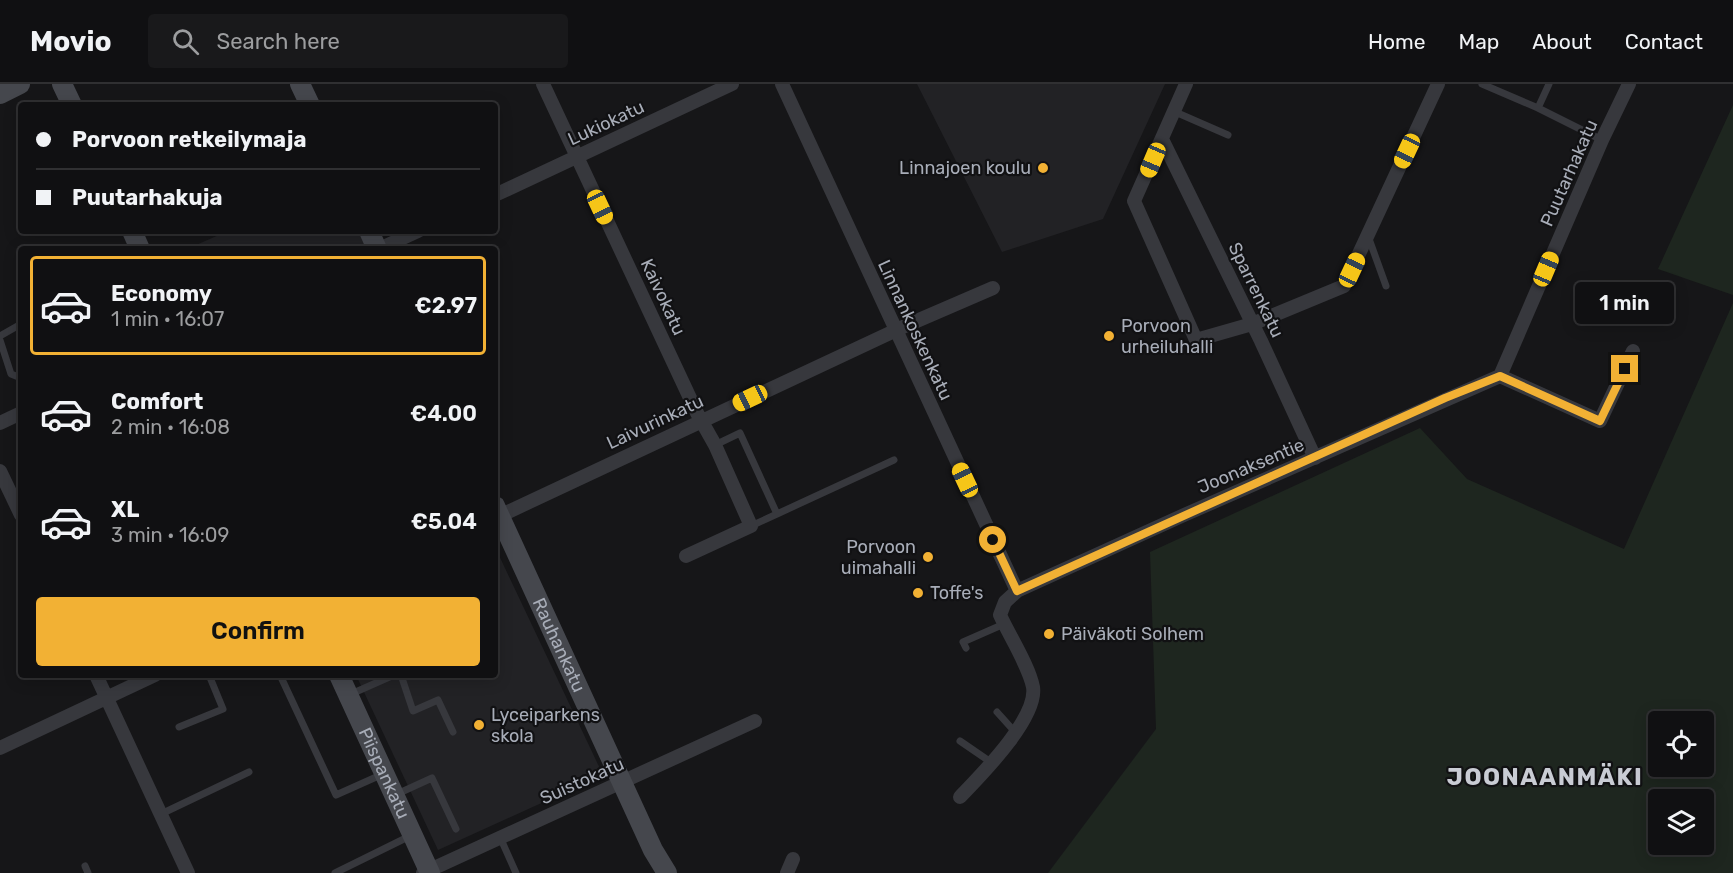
<!DOCTYPE html>
<meta charset="utf-8">
<style>
:root{--surface:#101012;--page:#19191b;--text:#f1f3f6;--muted:#9c9d9f;--line:#303032;--accent:#f2b134}
body{margin:0;font-family:Rubik,sans-serif;background:var(--page);color:var(--text);height:100vh;display:flex;flex-direction:column;font-size:22px;white-space:nowrap}
*{box-sizing:border-box;margin:0}
p{font-size:20px;color:var(--muted)}
.icon{flex:none;width:33px;height:33px;fill:none;stroke:currentColor;stroke-width:2;stroke-linecap:round;stroke-linejoin:round}
.map{position:relative;flex:1;overflow:hidden}
.sheet{position:absolute;left:18px;top:162px;width:480px;height:432px;display:flex;flex-direction:column;background:var(--surface);border-radius:6px;box-shadow:0 3px 15px #0003,0 0 0 2px var(--line)}
.sheet>*{flex:none}
.banner{position:absolute;left:18px;top:18px;width:480px;height:132px;border-radius:6px;box-shadow:0 3px 15px #0003,0 0 0 2px var(--line);display:grid;align-content:center;height:132px;padding:0 18px;background:var(--surface)}
.tools{position:absolute;left:1648px;top:627px;display:grid;gap:12px}
.tools a{display:grid;place-items:center;width:66px;height:66px;border-radius:6px;background:var(--surface);box-shadow:0 3px 15px #0003,0 0 0 2px var(--line);font-size:30px}
.end{position:absolute;width:27px;height:27px;margin:-14px;border:8px solid #f2b134;background:#111;box-shadow:0 0 0 3px #111}
.from{border-radius:50%}
.bubble{position:absolute;height:42px;border-radius:6px;background:var(--surface);box-shadow:0 3px 15px #0003,0 0 0 2px var(--line);font-size:20px;font-weight:600;line-height:42px;text-align:center}
.car{position:absolute;width:18px;height:36px;margin:-18px -9px;border-radius:8px;box-shadow:0 0 4px 2px #0007;background:linear-gradient(#f5c518 24%,#345 0 40%,#f5c518 0 76%,#345 0 86%,#f5c518 0)}
.banner b{display:flex;align-items:center;gap:21px;height:57px;font-size:22px}
.banner b+b{border-top:2px solid var(--line)}
.banner i{width:15px;height:15px;background:var(--text)}
ul{padding:10px 0 0;list-style:none}
li{display:flex;align-items:center;gap:18px;height:99px;margin:0 12px 9px;padding:0 6px;border:3px solid transparent;border-radius:6px}
li div{flex:1}
li b{display:block;font-size:22px}
li em{font-style:normal;font-weight:600}
li.on{border-color:var(--accent)}
li>.icon{width:54px;height:54px;stroke-width:1.5}
.primary-button{display:flex;gap:12px;margin-top:auto;padding:12px 18px}
.primary-button a{flex:1;height:69px;border-radius:6px;background:var(--accent);color:#111;font-size:24px;font-weight:600;line-height:69px;text-align:center}
header{display:flex;align-items:center;gap:36px;box-sizing:border-box;height:84px;padding:0 30px;background:var(--surface);border-bottom:2px solid var(--line)}
header strong{font-size:28px}
nav{display:flex;gap:33px;margin-inline-start:auto;font-size:21px}
.search{width:420px;height:54px;background:var(--page);display:flex;align-items:center;gap:15px;box-sizing:border-box;padding:0 21px;border-radius:6px;color:var(--muted);font-size:22px}
.map>svg:first-child{display:block}
.built{fill:#222225}
.green{fill:#1e261f;fill-rule:evenodd}
.lines{fill:none;stroke-linecap:round;stroke-linejoin:round}
.lane{stroke:#37383d;stroke-width:7}
.street{stroke:#37383d;stroke-width:14}
.secondary{stroke:#45474d;stroke-width:20}
.route{stroke:#f2b134;stroke-width:8}
.poi-dot{fill:#f2b134;stroke:#111113;stroke-width:2}
.labels{text-anchor:middle;stroke-width:4.5;stroke-linejoin:round;paint-order:stroke}
.street-label{font-size:18px;fill:#a8adb8;stroke:#111113}
.poi-label{font-size:18px;fill:#a8adb8;stroke:#111113;text-anchor:start}
.district-label{font-size:24px;font-weight:bold;letter-spacing:1.5px;fill:#c9ccd4;stroke:#111113}
</style>
<header>
<strong>Movio</strong>
<div class="search"><svg class="icon" aria-label="search" viewBox="0 0 24 24"><circle cx="10" cy="10" r="6"/><path d="M15 15l6 6"/></svg>Search here</div>
<nav><a>Home</a><a>Map</a><a>About</a><a>Contact</a></nav>
</header>
<div class="map">
<svg width="1733" height="789" viewBox="0 0 1733 789">
<rect width="100%" height="100%" fill="#161618"/>
<path class="built" d="M917,0H1165L1103,135L1002,168Z
M228,147H359L366,162L359,165H187Z
M495,463L603,691L438,766L356,591H495Z"/>
<path class="green" d="M1733,21V211L1658,185Z
M1733,219V789H1048L1156,645L1150,468L1420,344L1467,395L1624,465ZM1659,638H1704V682H1659ZM1659,716H1704V760H1659Z"/>
<g class="lines">
<path class="lane" d="M1482,0L1538,24L1602,56
M1538,24L1549,0
M1173,27L1228,51
M1368,152L1386,202
M0,252L21,240
M0,256L11,290L21,294
M715,361L740,349L777,430L751,442
M777,430L894,376
M966,564L963,558L1004,540
M280,591L336,711L383,690
M401,591L413,627L438,616L453,648
M351,610L394,591
M997,628L1015,648
M179,643L223,625L209,591
M960,657L992,679
M397,710L432,694L456,745
M161,730L249,688
M500,753L516,789
M85,782L88,789
M335,789L410,752"/>
<path class="street" d="M543,0L697,329L715,361L751,442L686,472
M782,0L1017,507
M1186,0L1134,117L1196,256L1252,240L1344,202L1438,0
M1162,55L1261,257L1315,374
M495,111L732,0
M379,165L418,147
M1500,292L1602,56L1629,0
M1500,292L1600,337L1633,267
M0,339L21,329
M0,387L21,431
M495,434L905,242L993,204
M96,591L188,789
M0,664L155,591
M960,713C981,691 1038,634 1033,603C1029,582 1009,551 1000,531L1005,518L1017,507L1184,431L1500,292
M423,789L755,637
M787,789L793,775"/>
<g class="secondary">
<path d="M62,0L72,21"/>
<path d="M300,0L310,21"/>
<path d="M0,10L20,0"/>
<path d="M132,147L140,165"/>
<path d="M369,147L377,165"/>
<path id="s1" d="M495,422L653,766L667,789"/>
<path id="s2" d="M339,591L430,789"/>
</g>
</g>
<g class="lines">
<path class="route" d="M993,456L1017,507L1445,314L1500,292L1600,337L1625,285"/>
</g>
<g class="poi-dot">
<circle cx="1043" cy="84" r="6"/>
<circle cx="1109" cy="252" r="6"/>
<circle cx="928" cy="473" r="6"/>
<circle cx="918" cy="509" r="6"/>
<circle cx="1049" cy="550" r="6"/>
<circle cx="479" cy="641" r="6"/>
</g>
<g class="labels">
<g class="street-label">
<text transform="translate(606 39) rotate(-25)" y="6">Lukiokatu</text>
<text transform="translate(1569 89) rotate(-66)" y="6">Puutarhakatu</text>
<text transform="translate(1256 206) rotate(64)" y="6">Sparrenkatu</text>
<text transform="translate(663 213) rotate(65)" y="6">Kaivokatu</text>
<text transform="translate(915 246) rotate(65)" y="6">Linnankoskenkatu</text>
<text transform="translate(655 338) rotate(-25)" y="6">Laivurinkatu</text>
<text transform="translate(1251 382) rotate(-23)" y="6">Joonaksentie</text>
<text dy="6" stroke="none"><textPath href="#s1" startOffset="153">Rauhankatu</textPath></text>
<text dy="6" stroke="none"><textPath href="#s2" startOffset="108">Piispankatu</textPath></text>
<text transform="translate(582 697) rotate(-24)" y="6">Suistokatu</text>
</g>
<g class="poi-label">
<text x="1031" y="90" text-anchor="end">Linnajoen koulu</text>
<text x="1121" y="248">Porvoon<tspan x="1121" dy="21">urheiluhalli</tspan></text>
<text x="916" y="469" text-anchor="end">Porvoon<tspan x="916" dy="21">uimahalli</tspan></text>
<text x="930" y="515">Toffe's</text>
<text x="1061" y="556">Päiväkoti Solhem</text>
<text x="491" y="637">Lyceiparkens<tspan x="491" dy="21">skola</tspan></text>
</g>
<g class="district-label">
<text x="1545" y="701">JOONAANMÄKI</text>
</g>
</g>
</svg>
<div class="tools">
<a><svg class="icon" aria-label="locate" viewBox="0 0 24 24"><circle cx="12" cy="12" r="6"/><path d="M12 2v4M12 18v4M2 12h4M18 12h4"/></svg></a>
<a><svg class="icon" aria-label="layers" viewBox="0 0 24 24"><path d="M12 4l9 5-9 5-9-5zM3 14l9 5 9-5"/></svg></a>
</div>
<i class="end from" style="left:993px;top:456px"></i>
<i class="end" style="left:1625px;top:285px"></i>
<div class="bubble" style="left:1575px;top:198px;width:99px">1 min</div>
<i class="car" style="left:1407px;top:67px;rotate:205deg"></i>
<i class="car" style="left:1153px;top:76px;rotate:203deg"></i>
<i class="car" style="left:600px;top:123px;rotate:155deg"></i>
<i class="car" style="left:1546px;top:185px;rotate:23deg"></i>
<i class="car" style="left:1352px;top:186px;rotate:25deg"></i>
<i class="car" style="left:750px;top:314px;rotate:245deg"></i>
<i class="car" style="left:965px;top:396px;rotate:335deg"></i>
<div class="banner">
<b><i class="from"></i>Porvoon retkeilymaja</b>
<b><i></i>Puutarhakuja</b>
</div>
<section class="sheet">
<ul>
<li class="on"><svg class="icon" aria-label="car" viewBox="0 0 24 24"><path d="M5 17H2v-5l4-1 3-4h7l3 4 3 1v5h-3M9 17h6M6 11h13"/><circle cx="7" cy="17" r="2"/><circle cx="17" cy="17" r="2"/></svg><div><b>Economy</b><p>1 min · 16:07</p></div><em>€2.97</em></li>
<li><svg class="icon" aria-label="car" viewBox="0 0 24 24"><path d="M5 17H2v-5l4-1 3-4h7l3 4 3 1v5h-3M9 17h6M6 11h13"/><circle cx="7" cy="17" r="2"/><circle cx="17" cy="17" r="2"/></svg><div><b>Comfort</b><p>2 min · 16:08</p></div><em>€4.00</em></li>
<li><svg class="icon" aria-label="car" viewBox="0 0 24 24"><path d="M5 17H2v-5l4-1 3-4h7l3 4 3 1v5h-3M9 17h6M6 11h13"/><circle cx="7" cy="17" r="2"/><circle cx="17" cy="17" r="2"/></svg><div><b>XL</b><p>3 min · 16:09</p></div><em>€5.04</em></li>
</ul>
<div class="primary-button"><a>Confirm</a></div>
</section>
</div>
